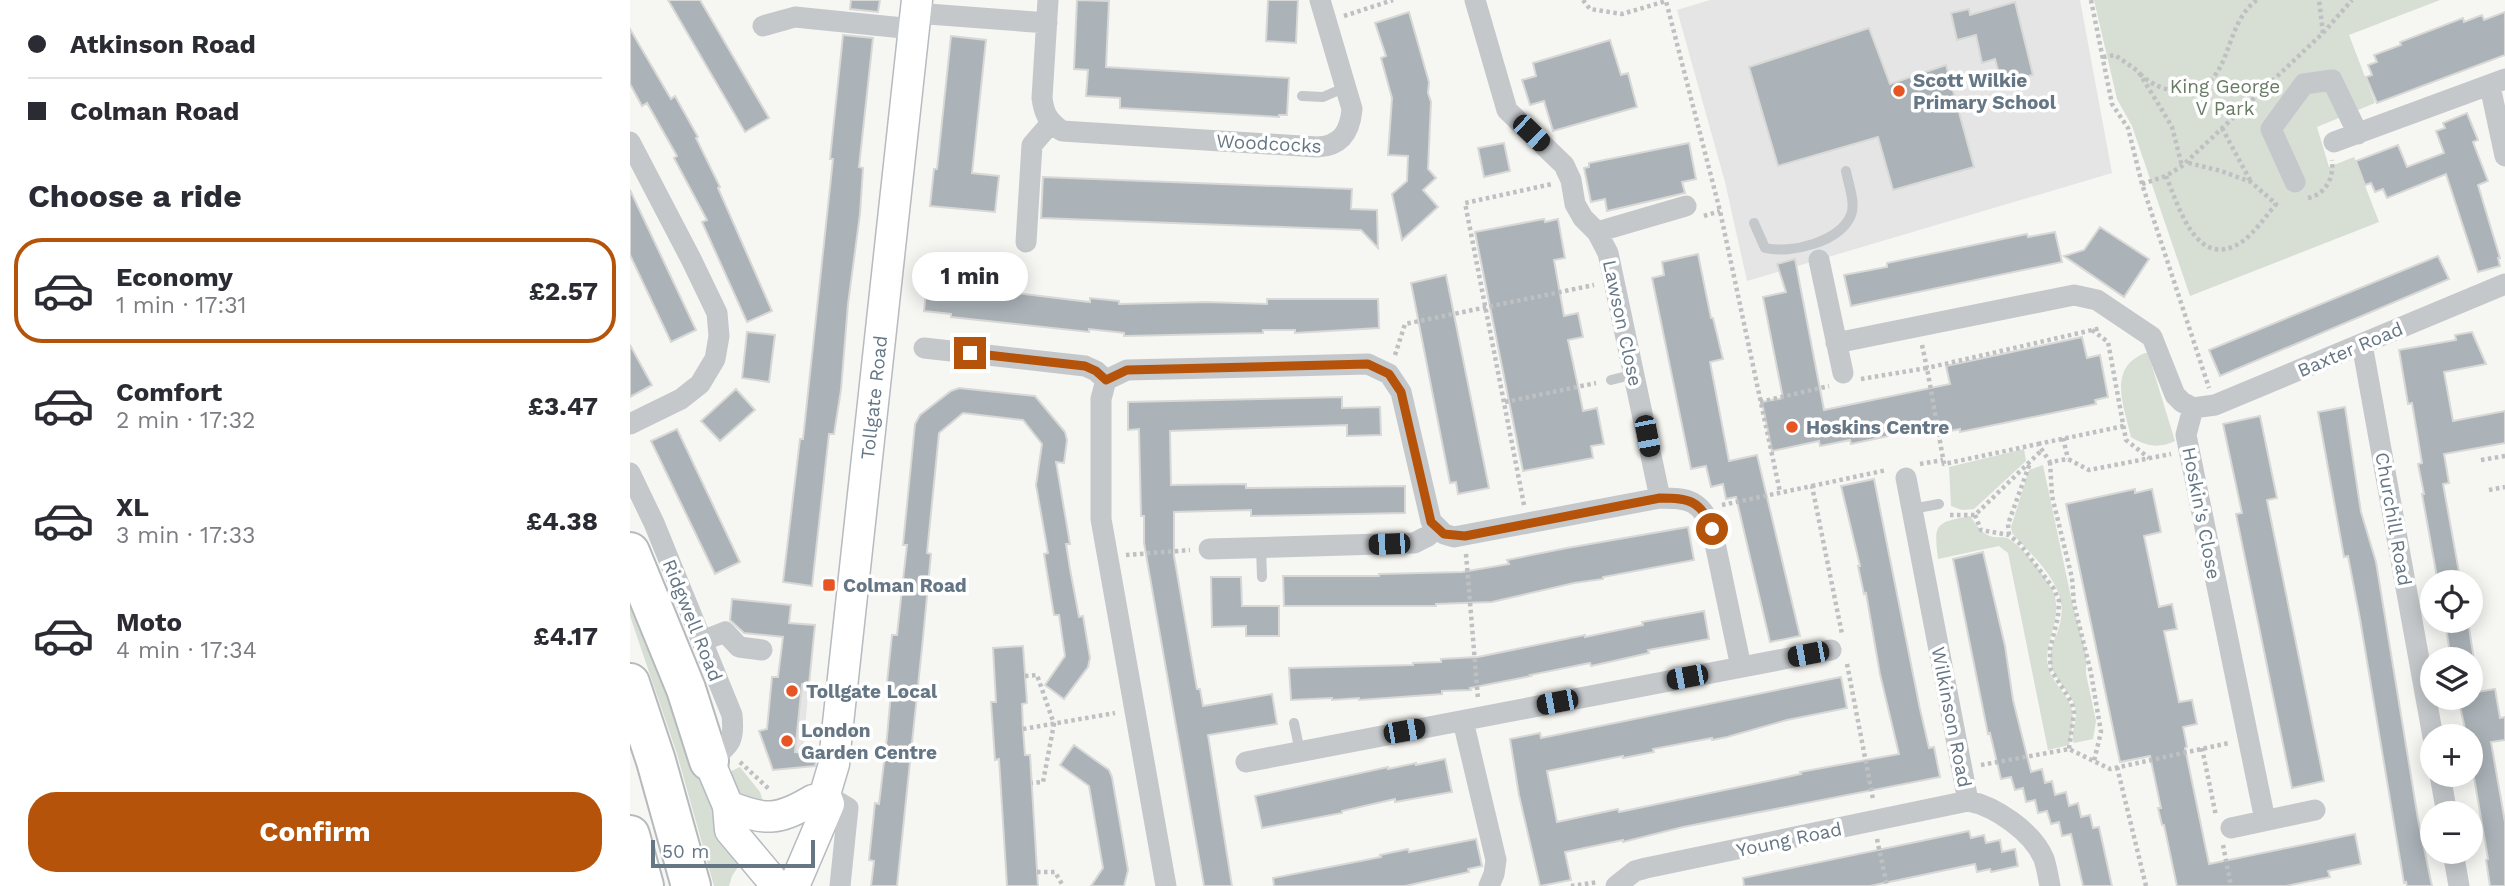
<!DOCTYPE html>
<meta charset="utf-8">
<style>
:root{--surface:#fff;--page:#f2f2f3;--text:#2b2b33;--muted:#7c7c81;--line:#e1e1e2;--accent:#b45309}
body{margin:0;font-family:"Work Sans",sans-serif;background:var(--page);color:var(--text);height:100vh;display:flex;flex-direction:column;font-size:26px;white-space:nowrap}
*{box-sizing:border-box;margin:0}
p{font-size:23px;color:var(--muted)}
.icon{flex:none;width:38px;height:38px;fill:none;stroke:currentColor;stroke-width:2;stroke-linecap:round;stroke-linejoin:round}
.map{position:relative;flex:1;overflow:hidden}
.drawer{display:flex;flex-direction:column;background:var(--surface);width:630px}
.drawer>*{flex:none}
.guide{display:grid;align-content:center;height:154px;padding:0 28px;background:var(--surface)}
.buttons{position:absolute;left:1790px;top:570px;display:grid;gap:14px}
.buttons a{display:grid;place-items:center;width:63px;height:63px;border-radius:50%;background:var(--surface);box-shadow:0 4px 18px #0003;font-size:35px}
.scale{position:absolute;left:21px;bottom:18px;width:164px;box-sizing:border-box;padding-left:7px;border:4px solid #657685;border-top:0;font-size:19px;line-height:24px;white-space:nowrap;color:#657685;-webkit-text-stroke:5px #fff;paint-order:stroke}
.end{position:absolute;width:32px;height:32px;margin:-16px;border:9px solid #b45309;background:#fff;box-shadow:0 0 0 4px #fff}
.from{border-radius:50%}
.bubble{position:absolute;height:49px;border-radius:24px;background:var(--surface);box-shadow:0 4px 18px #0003;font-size:23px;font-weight:700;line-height:49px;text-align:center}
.car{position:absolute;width:21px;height:42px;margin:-21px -10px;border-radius:9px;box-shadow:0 0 5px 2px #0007;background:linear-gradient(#222 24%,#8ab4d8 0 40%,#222 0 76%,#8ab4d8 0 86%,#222 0)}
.guide b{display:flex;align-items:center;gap:24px;height:66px;font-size:26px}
.guide b+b{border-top:2px solid var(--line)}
.guide i{width:18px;height:18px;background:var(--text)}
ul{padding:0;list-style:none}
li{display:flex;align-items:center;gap:21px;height:105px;margin:0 14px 10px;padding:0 14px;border:4px solid transparent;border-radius:28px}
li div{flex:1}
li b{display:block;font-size:26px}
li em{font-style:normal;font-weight:700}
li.selected{border-color:var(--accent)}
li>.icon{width:63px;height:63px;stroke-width:1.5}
h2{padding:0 28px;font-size:32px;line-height:84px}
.button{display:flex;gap:14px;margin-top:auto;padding:14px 28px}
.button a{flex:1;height:80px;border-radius:28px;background:var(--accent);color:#fff;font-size:28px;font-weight:700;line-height:80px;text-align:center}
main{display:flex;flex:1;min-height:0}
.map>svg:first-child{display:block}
.built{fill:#e4e5e4}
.green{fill:#d7ded4}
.building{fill:#abb3b8;stroke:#d8d8d6;stroke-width:2}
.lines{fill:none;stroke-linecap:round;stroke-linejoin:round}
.secondary-casing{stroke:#b6bbc0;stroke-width:33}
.highway-casing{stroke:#b7babd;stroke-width:42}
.path{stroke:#bec0c2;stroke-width:4.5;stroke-dasharray:3.5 3.5;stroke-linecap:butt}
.lane{stroke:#c4c8cb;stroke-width:10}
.street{stroke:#c4c8cb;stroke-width:21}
.secondary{stroke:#fff;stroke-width:30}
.highway{stroke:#fff;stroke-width:38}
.route{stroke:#b45309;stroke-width:9}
.poi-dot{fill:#e65523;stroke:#fff;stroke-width:2.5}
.labels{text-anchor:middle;stroke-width:7;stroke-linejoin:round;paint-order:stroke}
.poi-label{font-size:19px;font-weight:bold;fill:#657685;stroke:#fff;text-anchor:start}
.park-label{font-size:19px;fill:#687c64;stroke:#fff}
.street-label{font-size:19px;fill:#657685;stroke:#fff}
</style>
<main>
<section class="drawer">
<div class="guide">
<b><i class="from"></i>Atkinson Road</b>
<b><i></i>Colman Road</b>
</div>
<h2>Choose a ride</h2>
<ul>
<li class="selected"><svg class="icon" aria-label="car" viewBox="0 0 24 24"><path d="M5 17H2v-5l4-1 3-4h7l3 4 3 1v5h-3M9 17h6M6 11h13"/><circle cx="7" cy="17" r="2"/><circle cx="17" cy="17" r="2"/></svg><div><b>Economy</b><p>1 min · 17:31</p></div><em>£2.57</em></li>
<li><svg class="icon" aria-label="car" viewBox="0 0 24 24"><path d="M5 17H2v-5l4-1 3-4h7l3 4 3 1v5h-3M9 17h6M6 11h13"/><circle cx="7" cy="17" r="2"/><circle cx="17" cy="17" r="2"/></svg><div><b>Comfort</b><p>2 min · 17:32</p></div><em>£3.47</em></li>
<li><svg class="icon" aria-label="car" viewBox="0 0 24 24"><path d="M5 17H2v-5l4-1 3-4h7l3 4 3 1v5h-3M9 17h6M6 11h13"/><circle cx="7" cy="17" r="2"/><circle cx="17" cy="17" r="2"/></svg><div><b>XL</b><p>3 min · 17:33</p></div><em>£4.38</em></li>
<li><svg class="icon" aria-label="car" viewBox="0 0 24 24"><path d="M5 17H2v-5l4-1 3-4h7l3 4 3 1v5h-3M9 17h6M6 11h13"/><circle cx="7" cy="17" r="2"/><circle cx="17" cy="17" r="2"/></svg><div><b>Moto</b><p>4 min · 17:34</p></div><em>£4.17</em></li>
</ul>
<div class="button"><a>Confirm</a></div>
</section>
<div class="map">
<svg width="1875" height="886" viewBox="0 0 1875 886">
<rect width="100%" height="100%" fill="#f6f6f3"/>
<path class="built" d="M1080,0H1450L1482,173L1117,281L1095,182L1047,10Z
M166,684H179L172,760L158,759Z"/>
<path class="green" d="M1464,0H1810L1719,35L1745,103L1687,127L1699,167L1724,157L1749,222L1560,296L1502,126L1487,99Z
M1515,353H1518L1545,441C1529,449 1515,446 1501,437C1494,406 1477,368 1515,353Z
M1394,449L1396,461L1344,509L1332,510L1321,506L1319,467Z
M1413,465L1442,602L1456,654V674L1466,721L1463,739L1444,743C1440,733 1447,722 1446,712C1444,693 1425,682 1421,665C1418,650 1427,637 1430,623C1440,587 1404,558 1382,533L1381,527L1399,470Z
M1340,516C1346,524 1352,535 1363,537C1369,538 1373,536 1379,539C1391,545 1423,585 1425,597C1431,623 1413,643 1418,666C1421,681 1436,693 1441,707C1445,719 1441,733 1439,745L1418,750L1378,553L1369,546L1364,547L1308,559C1304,524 1304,523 1340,516Z
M0,573L112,861L102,876L99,886H84L47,754L0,616Z
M110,767L130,792L134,805C115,798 105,791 95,774Z"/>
<path class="building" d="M38,0H70L139,118L115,132Z
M221,0H250L248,12L220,9Z
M447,0L479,1L476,67L659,78L657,115H649V117L490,108V98L456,96L458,70L444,69Z
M638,0H668L666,43L636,41Z
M1385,2L1403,75L1371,81L1365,59L1352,63L1346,35L1327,40L1321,13L1339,9L1340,15Z
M779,12L799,82L798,93L801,102L798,169L806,178L793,190L808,207L772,240L762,194L777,181L778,156L758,155L762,98L751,58L756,56L745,23Z
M1875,12V55L1747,103L1736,77L1742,75L1738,65L1747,62L1744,55L1771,45L1770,42L1833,18L1834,22L1852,15L1854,20Z
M1239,28L1260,84L1316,65L1344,167L1263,190L1248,137L1148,166L1119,67Z
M0,29L41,99L45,96L68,137L66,138L90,187L88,188L142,311L117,322L72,222L77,220L44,158L47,156L17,103L12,106L0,84Z
M213,35L243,38L229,167L233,168L230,214L218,304L211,390L204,434H199L182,586L153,582L170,439H173L203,159H200Z
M321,36L356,40L342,173L369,176L365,212L300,206L304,169H307Z
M980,40L991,75L998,73L1007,107L923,131L914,101L900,105L892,80L906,76L903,63Z
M1837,113L1848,140L1843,142L1858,181L1848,185L1870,258H1868L1870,266L1848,272L1816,174L1757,198L1753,189L1745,192L1741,183L1735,185L1726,161L1768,145L1777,167L1814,153L1806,131L1815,128L1813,123Z
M874,143L880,171L854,177L848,148Z
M1059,143L1066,179L1052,182L1055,193L977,211L975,199L961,202L954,168L959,167V163Z
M413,177L722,189L721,209L747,210L748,248L731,230L411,218Z
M0,190L66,330L41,342L0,255Z
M914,219L915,222L928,219L935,258L924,260L934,316L948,313L953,337L938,340L949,391L953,411L967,408L974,444L961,446L963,458L893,471L845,232Z
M1470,227L1519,259L1494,297L1434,256L1454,250Z
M1425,232L1432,262L1221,306L1214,275L1257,267V263L1397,234L1398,237Z
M1068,254L1081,318H1083L1093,359L1080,362L1099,461L1127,455L1170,636L1140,642L1106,497L1096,499L1093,484L1081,487L1076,466L1061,469L1022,278L1034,275L1032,262Z
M1808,256L1819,279L1590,376L1579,350Z
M1165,259L1194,410L1320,384L1316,366L1452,337L1457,358L1470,355L1478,397L1465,400L1466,404L1330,432V429L1311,433L1309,425L1221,444L1220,440L1190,446L1189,441L1142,451L1132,402L1153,398L1133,297L1156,292L1147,264Z
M816,275L859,488L828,494L826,482L820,483L781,283Z
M297,282L460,302V298L489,301V304L577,302L637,304V299H748L749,328L681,332L665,333V330H633V333L494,336V333L459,329V332L321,317V314L294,311Z
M117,332L145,335L139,382L112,378Z
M1842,332L1856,364L1814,372L1823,421L1875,411V443L1814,454L1819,483L1813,484L1831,583H1808L1792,494H1794L1788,464L1792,463L1782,403L1778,404L1769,350L1826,340L1825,335Z
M0,345L22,385L0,397Z
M329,388L405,396L435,432L437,440L434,463L426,462L440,544H436L440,569L449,617L453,616L460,658L458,667L434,699L415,685L435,656L429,615H424L414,554L418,553L406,485L412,444L393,420L333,413L309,433L297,553L301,554L293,638L267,886H241L244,861L239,860L245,803L249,804L257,737L261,692H256L262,635H267L274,571L277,545H273L285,424L290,415L321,391Z
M106,389L125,410L90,441L71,421Z
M712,397V408L750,407L751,435L717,436V425L540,431L541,485L616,484V488L775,486V513L621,516V510L544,512V556L567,689H570L573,706L642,694L647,724L578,735L602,886H574L514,543V516H511L509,429L498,430V402Z
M1715,407L1731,512L1746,562L1788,819L1802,886H1777L1776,882L1774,883L1730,619L1718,556L1714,557L1704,501L1688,412Z
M1630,416L1647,498L1637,500L1694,781L1662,788L1606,514L1612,513L1593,424Z
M47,429L110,562L85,574L21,441Z
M1244,479L1290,709L1299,748L1304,747L1310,777L1053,827L993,842V840L935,852L941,880L910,886L889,795L880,739L910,733L911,738L1211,677L1217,708L1157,720L1097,737L1082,740V738L1023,749L1024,752L993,758V756L917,771L927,822L988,809L989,812L1152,778L1171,774L1170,772L1269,754L1250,674L1236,593L1234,594L1228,566H1230L1227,553L1211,486Z
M1505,489V493L1522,489L1531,532L1514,536L1529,607L1542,604L1547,629L1534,631L1549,702L1562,700L1567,724L1553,727L1557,747L1555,748L1579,864L1725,834L1731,864L1698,871L1700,877L1656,886H1547L1534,825H1532L1528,808H1531L1520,756L1490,762L1436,504Z
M1058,527L1064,560L973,577V579L944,583L862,602L806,604V606H654L653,576H749V574L832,572L879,564L877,560L937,548Z
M1353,552L1375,646L1383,700L1401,772L1412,769L1415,783L1422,781L1425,795L1436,792L1439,806L1448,803L1451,817L1460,815L1463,828L1469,827L1482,886H1453L1441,834L1432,836L1429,822L1421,824L1417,811L1408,813L1405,800L1396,802L1393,788L1385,790L1381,777L1371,779L1360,733L1358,734L1323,559Z
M581,577H611L612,606H649V636H616V626L582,627Z
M102,599L161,605L159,623L185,625L179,684H172L165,752L187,754L185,766L143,770L129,731L137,729L142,677H148L153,637L114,633L100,620Z
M1074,611L1079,639L1018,650L1019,653L961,666L960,663L900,675L901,676L840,688L841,690L812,691V694L729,700V698L702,700V698L661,700L659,668L783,665V663L811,662V659L848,657L955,635V637L1013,625L1012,622Z
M1815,621H1838L1844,660H1821Z
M393,646L397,703L392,704L393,729L395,755H400L408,886H377L369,759L365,760L361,702H366L363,648Z
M1865,689L1870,718L1875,717V740L1861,742L1875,822V886H1860L1856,860L1858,859L1842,766L1841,737H1837L1828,698H1841V693Z
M444,745L479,770L482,777L498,870L494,886H461L473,868L459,786L430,765Z
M815,759L822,792L765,802V799L712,811V813L632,828L625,796L758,767V769L786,763V765Z
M1339,831L1341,838L1354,835L1356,843L1370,840L1372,852L1385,849L1388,866L1361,872L1360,869L1347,872L1345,864L1240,886H1114L1113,878Z
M846,839L852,866L838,869L839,872L775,886H644L643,878L751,857L750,855L778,849L779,852Z"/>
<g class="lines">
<g class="secondary-casing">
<g id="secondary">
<path d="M79,761L98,806L100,830L147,886"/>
<path d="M98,806C135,821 148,821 183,800"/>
<path id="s1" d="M164,886L199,804L195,794L204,764L206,742L287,0"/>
</g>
</g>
<g class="highway-casing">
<path id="highway" d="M0,552L56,689L79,761
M0,683L26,761L61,886
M0,835L14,886"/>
</g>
<path class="path" d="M953,0L960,9L992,14L1036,1L1090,211L1150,492
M1461,0L1482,104L1498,128L1512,184L1579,388
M714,16L763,0
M1693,33L1722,0
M1473,57L1485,55L1508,71L1532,110L1542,127L1552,166
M1510,74C1521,84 1533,90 1548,91C1605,94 1590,26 1627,0
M1592,128L1621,182
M1536,176C1549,207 1567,273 1613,241C1625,232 1636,216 1646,204L1621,182L1591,171L1555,162
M1512,184L1536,176L1552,166L1693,33L1689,0
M1678,198C1696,194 1704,178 1702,160
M1074,216L1090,211
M1462,330L1478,342L1496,440L1519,458
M1292,345L1297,368L1471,328
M765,355L775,324L964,285
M1231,379L1297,368L1314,464L1408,444L1420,462L1438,459L1459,470L1541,454
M875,402L966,383
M1130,402L1199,386
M1433,438L1438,459
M1408,444L1494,426
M1851,460L1875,456
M1420,462L1422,496L1442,578L1444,604L1461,673L1471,732L1464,761
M1290,464L1313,460
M1182,486L1257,470
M1859,490L1875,487
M894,505L835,203L922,184
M1092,505L1182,486L1212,634
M1320,515H1345L1412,450
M1345,515L1351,530L1379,535L1390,544L1424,589L1429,601L1428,617L1420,649V660L1421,670L1442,703L1444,713L1439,749
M1379,535L1378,524L1400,463
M836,554L848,699
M496,555L560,550
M1217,664L1243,799
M395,676L407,675L424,724L413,782L402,783
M393,729L485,713
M1572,748L1586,816
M110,762L140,790
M1351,765L1439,749L1480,769L1599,743
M1487,767L1516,886
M1247,839L1257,886
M1593,845L1601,886
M407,872H425L433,886
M941,886L968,882"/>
<path class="lane" d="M672,96L693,97L716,87
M1124,223L1135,248C1161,254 1210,242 1221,215C1226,203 1218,183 1216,171
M981,380L1005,374
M1282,509L1309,504
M631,547L632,577
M664,723L670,752"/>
<path class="street" d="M418,0L412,98C414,114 418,121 432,131L687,147C711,146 720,132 722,109L690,0
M845,0L877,110L934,165L941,180L945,204L953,218L967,232L978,253L1030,498
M285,13L417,23
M133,26L165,17L283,29
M1860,86L1875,156
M0,142L61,259L87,313L89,336L85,359L70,384L51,399L0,424
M1704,142L1875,79
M1665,182L1641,129L1674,84L1702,80L1728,134
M967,232L1056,206
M396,242L402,145L421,123
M1189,260L1213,373
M1206,343L1444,295L1467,300L1522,337L1545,395L1552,402L1563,408
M1732,344L1803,737
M294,348L455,366L466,371L476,380
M476,380L497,370L738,364L759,374L771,392L801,521L814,534L824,537L1030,498C1058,498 1071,500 1082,529L1111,667
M476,380L471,399V519L536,886
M1563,408L1556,435L1635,820
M1563,408L1585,405L1875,284
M0,473L24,523L102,715C105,743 99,745 79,761
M1276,478L1338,801
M579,549L784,543L798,536L806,528
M72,641L95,632L109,647L132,650
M833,721L866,860L864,874L859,886
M616,762L1201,650
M1810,775L1817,814
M195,794L218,808L210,886
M1601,828L1685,810
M1823,852L1829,886
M986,886L1005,871L1016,868L1338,801C1365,806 1403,832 1414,859C1417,868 1418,877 1420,886"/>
<use href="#secondary" class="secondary"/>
<use href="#highway" class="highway"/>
</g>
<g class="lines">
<path class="route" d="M340,353L455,366L466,371L476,380L497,370L738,364L759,374L771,392L801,522L814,534L835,536L1030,498C1058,498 1071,500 1082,529"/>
</g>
<g class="poi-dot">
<circle cx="1269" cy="91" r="7"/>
<circle cx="1162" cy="427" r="7"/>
<rect x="192" y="578" width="14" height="14" rx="3.5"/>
<circle cx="162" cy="691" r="7"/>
<circle cx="157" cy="741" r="7"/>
</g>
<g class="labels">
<g class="poi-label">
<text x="1283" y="87">Scott Wilkie<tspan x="1283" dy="22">Primary School</tspan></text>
<text x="1176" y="434">Hoskins Centre</text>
<text x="213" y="592">Colman Road</text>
<text x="176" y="698">Tollgate Local</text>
<text x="171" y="737">London<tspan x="171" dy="22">Garden Centre</tspan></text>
</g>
<g class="park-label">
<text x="1595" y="93">King George<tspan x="1595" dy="22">V Park</tspan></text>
</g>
<g class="street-label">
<text transform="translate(639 143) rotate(3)" y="7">Woodcocks</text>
<text transform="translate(993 323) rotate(78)" y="7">Lawson Close</text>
<text transform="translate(1720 349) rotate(-23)" y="7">Baxter Road</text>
<text dy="7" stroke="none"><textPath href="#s1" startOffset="500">Tollgate Road</textPath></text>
<text transform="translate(1572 513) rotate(79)" y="7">Hoskin's Close</text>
<text transform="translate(1764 519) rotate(80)" y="7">Churchill Road</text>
<text transform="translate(63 620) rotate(68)" y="7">Ridgwell Road</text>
<text transform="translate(1322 717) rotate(79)" y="7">Wilkinson Road</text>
<text transform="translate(1159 839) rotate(-12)" y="7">Young Road</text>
</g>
</g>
</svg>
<div class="buttons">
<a><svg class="icon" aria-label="locate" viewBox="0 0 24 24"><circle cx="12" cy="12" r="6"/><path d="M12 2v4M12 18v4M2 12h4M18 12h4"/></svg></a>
<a><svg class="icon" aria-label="layers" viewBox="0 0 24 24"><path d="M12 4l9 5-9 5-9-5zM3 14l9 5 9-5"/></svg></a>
<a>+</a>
<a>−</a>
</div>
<div class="scale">50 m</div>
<i class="end from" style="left:1082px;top:529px"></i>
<i class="end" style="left:340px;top:353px"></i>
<div class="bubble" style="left:282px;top:252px;width:116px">1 min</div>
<i class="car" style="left:901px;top:133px;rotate:134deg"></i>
<i class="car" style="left:1017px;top:436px;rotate:169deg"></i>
<i class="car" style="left:759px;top:544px;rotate:268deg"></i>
<i class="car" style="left:1178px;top:654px;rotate:259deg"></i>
<i class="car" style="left:1057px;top:677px;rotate:259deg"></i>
<i class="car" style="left:927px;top:702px;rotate:259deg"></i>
<i class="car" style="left:774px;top:731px;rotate:80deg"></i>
</div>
</main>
